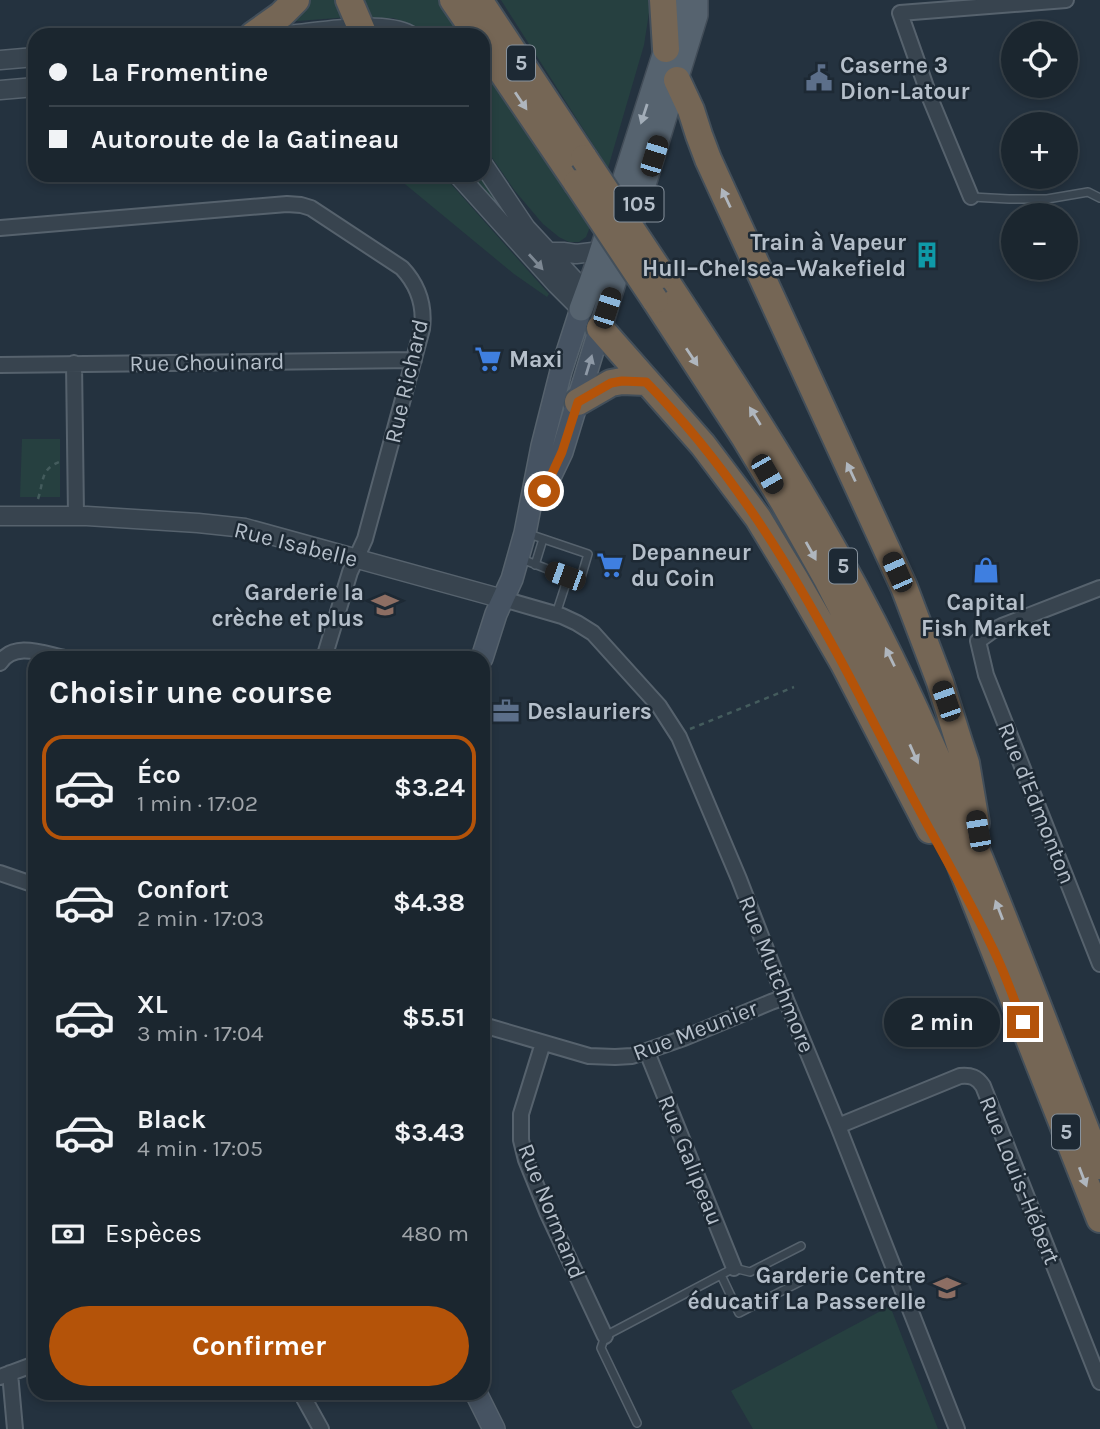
<!DOCTYPE html>
<html lang="fr">
<meta charset="utf-8">
<style>
:root{--surface:#1b262f;--page:#242e37;--text:#f1f3f6;--muted:#a0a5aa;--line:#39434b;--accent:#b45309}
body{margin:0;font-family:Karla,sans-serif;background:var(--page);color:var(--text);height:100vh;display:flex;flex-direction:column;font-size:26px;white-space:nowrap}
*{box-sizing:border-box;margin:0}
p{font-size:23px;color:var(--muted)}
.icon{flex:none;width:38px;height:38px;fill:none;stroke:currentColor;stroke-width:2;stroke-linecap:round;stroke-linejoin:round}
.map{position:relative;flex:1;overflow:hidden}
.sheet{position:absolute;left:28px;top:651px;width:462px;height:749px;display:flex;flex-direction:column;background:var(--surface);border-radius:21px;box-shadow:0 4px 10px #0003,0 0 0 2px var(--line)}
.sheet>*{flex:none}
.banner{position:absolute;left:28px;top:28px;width:462px;height:154px;border-radius:21px;box-shadow:0 4px 10px #0003,0 0 0 2px var(--line);display:grid;align-content:center;height:154px;padding:0 21px;background:var(--surface)}
.tools{position:absolute;left:1001px;top:21px;display:grid;gap:14px}
.tools a{display:grid;place-items:center;width:77px;height:77px;border-radius:50%;background:var(--surface);box-shadow:0 4px 10px #0003,0 0 0 2px var(--line);font-size:35px}
.end{position:absolute;width:32px;height:32px;margin:-16px;border:9px solid #b45309;background:#fff;box-shadow:0 0 0 4px #fff}
.from{border-radius:50%}
.bubble{position:absolute;height:49px;border-radius:24px;background:var(--surface);box-shadow:0 4px 10px #0003,0 0 0 2px var(--line);font-size:23px;font-weight:700;line-height:49px;text-align:center}
.car{position:absolute;width:21px;height:42px;margin:-21px -10px;border-radius:9px;box-shadow:0 0 5px 2px #0007;background:linear-gradient(#222 24%,#8ab4d8 0 40%,#222 0 76%,#8ab4d8 0 86%,#222 0)}
.banner b{display:flex;align-items:center;gap:24px;height:66px;font-size:26px}
.banner b+b{border-top:2px solid var(--line)}
.banner i{width:18px;height:18px;background:var(--text)}
ul{padding:0;list-style:none}
li{display:flex;align-items:center;gap:21px;height:105px;margin:0 14px 10px;padding:0 7px;border:4px solid transparent;border-radius:21px}
li div{flex:1}
li b{display:block;font-size:26px}
li em{font-style:normal;font-weight:700}
li.selected{border-color:var(--accent)}
li>.icon{width:63px;height:63px;stroke-width:1.5}
h2{padding:0 21px;font-size:32px;line-height:84px}
.pay{display:flex;align-items:center;gap:18px;height:77px;padding:0 21px;font-size:26px}
.pay p{margin-inline-start:auto}
.primary-button{display:flex;gap:14px;margin-top:auto;padding:14px 21px}
.primary-button a{flex:1;height:80px;border-radius:42px;background:var(--accent);color:#fff;font-size:28px;font-weight:700;line-height:80px;text-align:center}
.map>svg:first-child{display:block}
.green{fill:#264040}
.lines{fill:none;stroke-linecap:round;stroke-linejoin:round}
.service-casing{stroke:#56626d;stroke-width:10}
.minor-casing{stroke:#56626d;stroke-width:18}
.tertiary-casing{stroke:#56626d;stroke-width:21}
.secondary-casing{stroke:#56626d;stroke-width:24}
.primary-casing{stroke:#424d58;stroke-width:26}
.motorway-casing{stroke:#434f5a;stroke-width:30}
.path{stroke:#445c5d;stroke-width:2.5;stroke-dasharray:5 5;stroke-linecap:butt}
.service{stroke:#38444f;stroke-width:7}
.minor{stroke:#38444f;stroke-width:14}
.tertiary{stroke:#38444f;stroke-width:18}
.secondary{stroke:#465362;stroke-width:21}
.primary{stroke:#56636f;stroke-width:23}
.motorway{stroke:#756655;stroke-width:26}
.motorway-bridge-casing{stroke:#434f5a;stroke-width:30;stroke-linecap:butt}
.motorway-bridge{stroke:#756655;stroke-width:26}
.oneway{fill:#afb6be}
.oneway2{fill:#a2adb8}
.oneway3{fill:#7d8893}
.oneway4{fill:#8e99a6}
.route{stroke:#b45309;stroke-width:9}
.labels{text-anchor:middle;stroke-width:5;stroke-linejoin:round;paint-order:stroke}
.shield{fill:#1d2934;stroke:#87929d;stroke-width:2}
.shield-label{font-size:21px;font-weight:bold;fill:#b5bfca}
.poi-label{font-size:23px;font-weight:bold;fill:#b5bfca;stroke:#1d2934;text-anchor:start}
.street-label{font-size:23px;fill:#b5bfca;stroke:#1d2934}
</style>
<div class="map">
<svg width="1100" height="1429" viewBox="0 0 1100 1429">
<rect width="100%" height="100%" fill="#24323f"/>
<path class="green" d="M302,0H342L350,17L284,22Z
M358,0H438L461,35H426L405,22L393,18L367,19Z
M501,0H651L644,45L608,168Z
M483,69L590,227L586,237L579,242H569L559,237L543,224L515,191L484,146Z
M394,175H443L549,294L547,297L514,274Z
M469,175H482L501,202L496,205Z
M22,439H60V497H20Z
M890,1306L938,1429H753L731,1391Z"/>
<g class="lines">
<g class="service-casing">
<path id="service" d="M972,197L1009,199H1047L1088,192L1100,198
M529,534L588,554L580,581L568,577L556,614
M519,558L568,577
M535,565L543,539
M721,1275L739,1313L815,1274
M637,1423L601,1348L605,1336L734,1268L750,1272L801,1246"/>
</g>
<g class="minor-casing">
<path id="minor" d="M971,197L930,98L900,13L1066,0
M0,228L287,204L301,205L311,208L402,268C418,285 425,305 422,329L365,539L350,572L324,658
M74,363L76,515
M0,365L414,360
M1100,588L1002,626L992,631L978,641L986,675L1100,964
M503,599L562,616L577,623L593,633L659,706L679,737L739,879L779,983L838,1126L957,1429
M0,663C14,641 44,654 65,658
M0,873L35,885
M483,1025L589,1056L615,1057L632,1056L684,1038L771,1002L785,997
M543,1043L521,1114V1140L526,1160L547,1212L605,1336
M647,1052L734,1268
M838,1126L960,1076C971,1075 977,1077 983,1086L1100,1382
M10,1373L15,1429
M0,1377L35,1364
M301,1393L321,1429"/>
</g>
<g class="tertiary-casing">
<path id="tertiary" d="M288,35C321,32 381,20 410,35
M0,60L35,57
M0,90L35,87
M483,164L526,228L587,294L590,302
M458,175L556,284L600,328
M547,252H563L576,254L601,251
M0,516H87L198,523L245,528L503,599"/>
</g>
<g class="secondary-casing">
<path id="secondary" d="M540,498L562,452L600,328
M482,658L496,614L512,579L525,533L542,446L561,371L581,309
M476,1393L494,1429"/>
</g>
<g class="primary-casing">
<path id="primary" d="M581,309L596,268L666,49L680,10L688,0
M600,328L696,15V0"/>
</g>
<g class="motorway-casing">
<path id="motorway" d="M349,0L364,35
M453,0L477,35
M479,0L584,158
M663,0L666,49
M253,35L281,15L296,0
M483,44L577,183
M677,80L691,110L699,135L708,159L904,587L940,682L959,742L966,763L976,823
M662,275C744,399 825,523 890,657C971,822 1033,996 1100,1166
M655,300L745,438L783,501L828,581L887,696L921,770L961,866L1100,1219
M600,328L703,445L758,518L795,579L844,664L930,830
M578,402L611,383L622,381L646,382"/>
</g>
<path class="path" d="M38,499C44,481 40,468 62,461
M690,729L794,687"/>
<use href="#service" class="service"/>
<use href="#minor" class="minor"/>
<use href="#tertiary" class="tertiary"/>
<use href="#secondary" class="secondary"/>
<use href="#primary" class="primary"/>
<use href="#motorway" class="motorway"/>
<g class="motorway-bridge-casing">
<path id="motorway-bridge" d="M584,158L662,275
M577,183L655,300"/>
</g>
<use href="#motorway-bridge" class="motorway-bridge"/>
</g>
<defs><path id="oneway-solid" d="M-6-.8H1V-3.2L6.5 0L1 3.2V.8H-6Z" transform="scale(1.75)"/></defs>
<g class="oneway">
<use href="#oneway-solid" transform="translate(521 101) rotate(56)"/>
<use href="#oneway-solid" transform="translate(726 198) rotate(-115)"/>
<use href="#oneway-solid" transform="translate(692 357) rotate(56)"/>
<use href="#oneway-solid" transform="translate(755 416) rotate(-122)"/>
<use href="#oneway-solid" transform="translate(851 472) rotate(-115)"/>
<use href="#oneway-solid" transform="translate(811 551) rotate(61)"/>
<use href="#oneway-solid" transform="translate(890 657) rotate(-116)"/>
<use href="#oneway-solid" transform="translate(914 754) rotate(66)"/>
<use href="#oneway-solid" transform="translate(999 910) rotate(-111)"/>
<use href="#oneway-solid" transform="translate(1083 1177) rotate(69)"/>
</g>
<use class="oneway2" href="#oneway-solid" transform="translate(644 114) rotate(108)"/>
<use class="oneway3" href="#oneway-solid" transform="translate(536 262) rotate(48)"/>
<use class="oneway4" href="#oneway-solid" transform="translate(589 365) rotate(-73)"/>
<g class="lines">
<path class="route" d="M544,491L562,452L578,402L611,383L622,381L646,382C762,499 831,641 906,785C935,841 968,896 995,953C1006,976 1014,1000 1023,1022"/>
</g>
<defs>
<g id="civic-bare" transform="scale(2.1)"><path d="M-.6-6.5H3V-4.5H.6V-3L4-1V1h2V6H-6V1h2V-1L-.6-3ZM-1.2 2.5V6h2.4V2.5Z" fill="#5c6f8a" stroke="#1d2934" stroke-width="2.5" paint-order="stroke"/></g>
<g id="building-bare" transform="scale(2.1)"><path d="M-4-6H4V6H1V3H-1V6H-4ZM-2.5-4.3h1.7v1.8h-1.7ZM.8-4.3h1.7v1.8H.8ZM-2.5-1h1.7V.8h-1.7ZM.8-1h1.7V.8H.8Z" fill="#0f9aa8" stroke="#1d2934" stroke-width="2.5" paint-order="stroke"/></g>
<g id="supermarket-bare" transform="scale(2.1)"><path d="M-6-5.5h2.5l.6 2H6L4.5 2H-2.5L-4.4-4H-6ZM-1.5 3.2a1.3 1.3 0 1 0 .1 0ZM3 3.2a1.3 1.3 0 1 0 .1 0Z" fill="#3f7fe0" stroke="#1d2934" stroke-width="2.5" paint-order="stroke"/></g>
<g id="shop-bare" transform="scale(2.1)"><path d="M-5-2.5h2.3a2.7 3.5 0 0 1 5.4 0H5L5.5 6h-11ZM-1.5-2.5h3a1.5 2.3 0 0 0-3 0Z" fill="#3f7fe0" stroke="#1d2934" stroke-width="2.5" paint-order="stroke"/></g>
<g id="school-bare" transform="scale(2.1)"><path d="M0-5L7-2L0 1L-7-2ZM-4 1L0 2.5L4 1V4Q0 6-4 4Z" fill="#8d6e63" stroke="#1d2934" stroke-width="2.5" paint-order="stroke"/></g>
<g id="office-bare" transform="scale(2.1)"><path d="M-6-3h4V-5.5h4V-3h4V5H-6ZM-1-4.5V-3h2v-1.5ZM-6 0V1H6V0Z" fill="#5c6f8a" stroke="#1d2934" stroke-width="2.5" paint-order="stroke"/></g>
</defs>
<g fill-rule="evenodd">
<use href="#civic-bare" x="819" y="78"/>
<use href="#building-bare" x="927" y="255"/>
<use href="#supermarket-bare" x="488" y="359"/>
<use href="#supermarket-bare" x="610" y="565"/>
<use href="#shop-bare" x="986" y="570"/>
<use href="#school-bare" x="385" y="605"/>
<use href="#office-bare" x="506" y="711"/>
<use href="#school-bare" x="947" y="1288"/>
</g>
<g class="labels">
<g class="shield">
<rect x="507" y="45.5" width="28" height="35" rx="5"/>
<rect x="614.5" y="186.5" width="49" height="35" rx="5"/>
<rect x="829" y="548.5" width="28" height="35" rx="5"/>
<rect x="1052" y="1114.5" width="28" height="35" rx="5"/>
</g>
<g class="shield-label">
<text x="521" y="70">5</text>
<text x="639" y="211">105</text>
<text x="843" y="573">5</text>
<text x="1066" y="1139">5</text>
</g>
<g class="poi-label">
<text x="840" y="73">Caserne 3<tspan x="840" dy="26">Dion-Latour</tspan></text>
<text x="906" y="250" text-anchor="end">Train à Vapeur<tspan x="906" dy="26">Hull–Chelsea–Wakefield</tspan></text>
<text x="509" y="367">Maxi</text>
<text x="631" y="560">Depanneur<tspan x="631" dy="26">du Coin</tspan></text>
<text x="364" y="600" text-anchor="end">Garderie la<tspan x="364" dy="26">crèche et plus</tspan></text>
<text x="986" y="610" text-anchor="middle">Capital<tspan x="986" dy="26">Fish Market</tspan></text>
<text x="527" y="719">Deslauriers</text>
<text x="926" y="1283" text-anchor="end">Garderie Centre<tspan x="926" dy="26">éducatif La Passerelle</tspan></text>
</g>
<g class="street-label">
<text transform="translate(207 362) rotate(-1)" y="8">Rue Chouinard</text>
<text transform="translate(406 381) rotate(-77)" y="8">Rue Richard</text>
<text transform="translate(296 544) rotate(14)" y="8">Rue Isabelle</text>
<text transform="translate(1037 803) rotate(68)" y="8">Rue d'Edmonton</text>
<text transform="translate(777 974) rotate(68)" y="8">Rue Mutchmore</text>
<text transform="translate(695 1030) rotate(-21)" y="8">Rue Meunier</text>
<text transform="translate(691 1160) rotate(68)" y="8">Rue Galipeau</text>
<text transform="translate(1020 1180) rotate(68)" y="8">Rue Louis-Hébert</text>
<text transform="translate(552 1211) rotate(68)" y="8">Rue Normand</text>
</g>
</g>
</svg>
<div class="tools">
<a><svg class="icon" aria-label="locate" viewBox="0 0 24 24"><circle cx="12" cy="12" r="6"/><path d="M12 2v4M12 18v4M2 12h4M18 12h4"/></svg></a>
<a>+</a>
<a>−</a>
</div>
<i class="end from" style="left:544px;top:491px"></i>
<i class="end" style="left:1023px;top:1022px"></i>
<div class="bubble" style="left:884px;top:998px;width:116px">2 min</div>
<i class="car" style="left:654px;top:156px;rotate:17deg"></i>
<i class="car" style="left:607px;top:308px;rotate:18deg"></i>
<i class="car" style="left:767px;top:474px;rotate:150deg"></i>
<i class="car" style="left:897px;top:572px;rotate:336deg"></i>
<i class="car" style="left:565px;top:576px;rotate:290deg"></i>
<i class="car" style="left:946px;top:701px;rotate:341deg"></i>
<i class="car" style="left:978px;top:831px;rotate:350deg"></i>
<div class="banner">
<b><i class="from"></i>La Fromentine</b>
<b><i></i>Autoroute de la Gatineau</b>
</div>
<section class="sheet">
<h2>Choisir une course</h2>
<ul>
<li class="selected"><svg class="icon" aria-label="car" viewBox="0 0 24 24"><path d="M5 17H2v-5l4-1 3-4h7l3 4 3 1v5h-3M9 17h6M6 11h13"/><circle cx="7" cy="17" r="2"/><circle cx="17" cy="17" r="2"/></svg><div><b>Éco</b><p>1 min · 17:02</p></div><em>$3.24</em></li>
<li><svg class="icon" aria-label="car" viewBox="0 0 24 24"><path d="M5 17H2v-5l4-1 3-4h7l3 4 3 1v5h-3M9 17h6M6 11h13"/><circle cx="7" cy="17" r="2"/><circle cx="17" cy="17" r="2"/></svg><div><b>Confort</b><p>2 min · 17:03</p></div><em>$4.38</em></li>
<li><svg class="icon" aria-label="car" viewBox="0 0 24 24"><path d="M5 17H2v-5l4-1 3-4h7l3 4 3 1v5h-3M9 17h6M6 11h13"/><circle cx="7" cy="17" r="2"/><circle cx="17" cy="17" r="2"/></svg><div><b>XL</b><p>3 min · 17:04</p></div><em>$5.51</em></li>
<li><svg class="icon" aria-label="car" viewBox="0 0 24 24"><path d="M5 17H2v-5l4-1 3-4h7l3 4 3 1v5h-3M9 17h6M6 11h13"/><circle cx="7" cy="17" r="2"/><circle cx="17" cy="17" r="2"/></svg><div><b>Black</b><p>4 min · 17:05</p></div><em>$3.43</em></li>
</ul>
<div class="pay"><svg class="icon" aria-label="cash" viewBox="0 0 24 24"><path d="M3 7h18v10H3z"/><circle cx="12" cy="12" r="2"/></svg>Espèces<p>480 m</p></div>
<div class="primary-button"><a>Confirmer</a></div>
</section>
</div>
